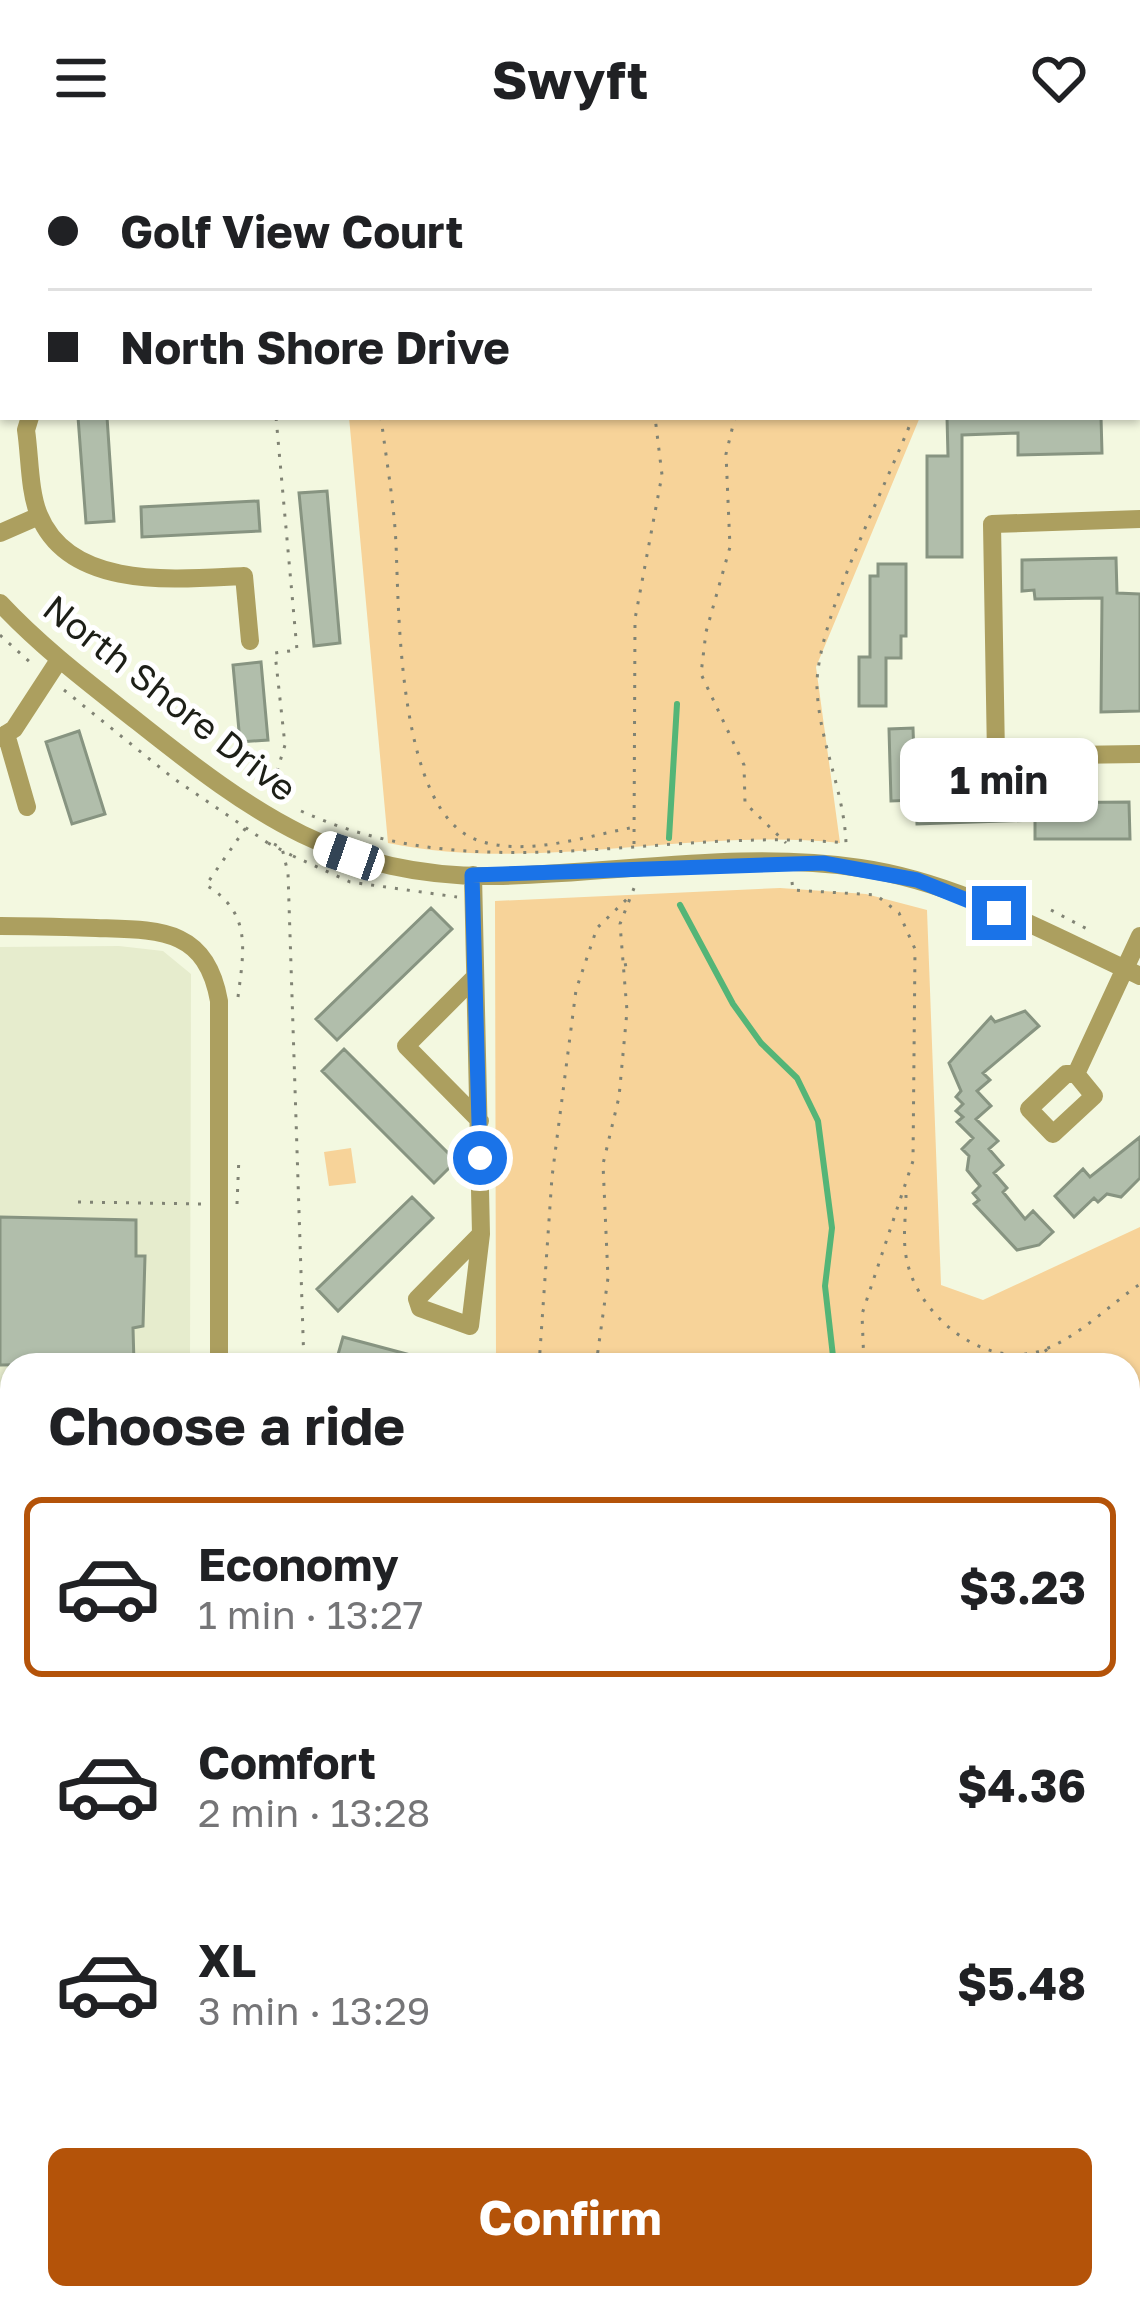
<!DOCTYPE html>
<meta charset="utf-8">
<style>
:root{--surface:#fff;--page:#f6f6f6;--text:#202124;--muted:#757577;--line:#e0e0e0;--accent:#b45309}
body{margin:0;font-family:"Golos Text",sans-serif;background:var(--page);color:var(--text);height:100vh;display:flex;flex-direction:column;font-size:45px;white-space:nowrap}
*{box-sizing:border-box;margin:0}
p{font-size:39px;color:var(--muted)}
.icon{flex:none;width:66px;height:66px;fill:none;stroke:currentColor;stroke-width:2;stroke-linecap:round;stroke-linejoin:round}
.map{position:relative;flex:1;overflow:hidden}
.details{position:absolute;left:0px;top:1197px;width:1140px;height:957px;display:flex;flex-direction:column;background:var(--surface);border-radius:36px 36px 0 0;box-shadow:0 3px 9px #0004}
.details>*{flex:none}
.banner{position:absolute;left:0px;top:0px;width:1140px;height:264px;box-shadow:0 3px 9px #0004;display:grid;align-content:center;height:264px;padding:0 48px;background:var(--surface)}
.end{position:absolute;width:54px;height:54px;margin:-27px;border:15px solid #1a73e8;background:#fff;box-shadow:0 0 0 6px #fff}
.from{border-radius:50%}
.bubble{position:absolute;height:84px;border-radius:18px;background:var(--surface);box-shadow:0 3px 9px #0004;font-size:39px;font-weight:700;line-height:84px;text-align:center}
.car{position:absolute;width:36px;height:72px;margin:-36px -18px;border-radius:15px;box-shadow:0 0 9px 3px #0007;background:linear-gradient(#fff 24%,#345 0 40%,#fff 0 76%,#345 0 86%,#fff 0)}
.banner b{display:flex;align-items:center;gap:42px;height:114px;font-size:45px}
.banner b+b{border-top:3px solid var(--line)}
.banner i{width:30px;height:30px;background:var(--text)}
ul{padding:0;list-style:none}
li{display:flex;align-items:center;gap:36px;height:180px;margin:0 24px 18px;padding:0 24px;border:6px solid transparent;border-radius:18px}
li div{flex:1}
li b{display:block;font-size:45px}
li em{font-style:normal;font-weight:700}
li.active{border-color:var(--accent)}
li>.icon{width:108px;height:108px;stroke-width:1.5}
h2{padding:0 48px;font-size:54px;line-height:144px}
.button{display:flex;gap:24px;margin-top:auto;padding:24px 48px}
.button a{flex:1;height:138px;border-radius:18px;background:var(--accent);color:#fff;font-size:48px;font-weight:700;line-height:138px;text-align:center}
header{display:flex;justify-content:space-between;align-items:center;height:156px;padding:0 48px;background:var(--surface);font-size:54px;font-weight:700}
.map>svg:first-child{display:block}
.built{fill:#e6eccd}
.green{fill:#f7d399}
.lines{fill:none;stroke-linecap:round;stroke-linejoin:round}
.stream{stroke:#54b577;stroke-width:6}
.building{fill:#b1beab;stroke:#879481;stroke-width:3}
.path{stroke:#808374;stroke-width:3;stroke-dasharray:3 9;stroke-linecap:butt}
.minor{stroke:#ac9f5f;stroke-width:18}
.major{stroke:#675800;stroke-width:24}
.path-bridge{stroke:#808374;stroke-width:3;stroke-dasharray:3 9;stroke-linecap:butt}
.route{stroke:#1a73e8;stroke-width:15}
.labels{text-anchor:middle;stroke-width:10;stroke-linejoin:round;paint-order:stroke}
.street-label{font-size:36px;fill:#1d1f17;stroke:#fff}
</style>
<header><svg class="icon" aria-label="menu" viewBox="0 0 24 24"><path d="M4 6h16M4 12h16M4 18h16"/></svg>Swyft<svg class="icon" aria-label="heart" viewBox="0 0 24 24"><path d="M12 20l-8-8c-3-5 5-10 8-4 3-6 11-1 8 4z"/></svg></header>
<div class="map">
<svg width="1140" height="2153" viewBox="0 0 1140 2153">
<rect width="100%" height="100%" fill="#f3f8e0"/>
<path class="built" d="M119,790L163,795L191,818L190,1209H12V1240H0V791Z
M0,1786L12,1792V2142H69L66,2153H0Z
M1128,2128L1140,2132V2153H86L88,2142H1128Z"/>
<path class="green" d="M432,0H955L432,3Z
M349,261H920L816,511L840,687C690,671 537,718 388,687Z
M780,732L866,738L927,754L941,1129L983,1144L1140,1071V1838L1128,1840V1209H496L495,745Z
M351,992L356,1027L329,1030L324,996Z
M1128,1912L1140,1916V2000L1128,1996Z"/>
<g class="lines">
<path class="stream" d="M669,682L677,548
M680,749L733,848L761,887L797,922L818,965L832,1072L825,1130L834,1209
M1128,1313L1140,1312
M0,1342L12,1344"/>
</g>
<path class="building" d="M78,261H107L114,365L86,367Z
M947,261H1101L1102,297L1018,299V277L962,279V401H927V300H948Z
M327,335L340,487L314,490L299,337Z
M258,345L260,375L142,381L141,351Z
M1116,402L1117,437L1140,438V555L1101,556L1102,442L1035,443L1034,434L1022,435V404Z
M878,408H906V480H901V502H886V550H859V501H870V420H878Z
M261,506L268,584L240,586L233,509Z
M913,572L915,629L1019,626V647L1129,646L1130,683H1035V664L917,668L916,644L891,645L889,573Z
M79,575L105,658L72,668L46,586Z
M431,752L452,773L337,884L316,863Z
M1025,855L1039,870L983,917L990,924L977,935L991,950L976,963L998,985L989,993L1003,1009L994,1017L1007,1032L1003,1036L1025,1063L1033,1055L1053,1076L1039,1089L1017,1094L974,1048L979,1044L973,1037L980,1030L967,1014L969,1000L962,993L973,982L957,966L963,961L956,955L963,948L956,941L961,935L949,907L991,861L995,866Z
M344,893L456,1005L434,1027L322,915Z
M1140,981V1022L1121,1041L1107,1038L1098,1046L1094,1042L1074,1061L1055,1040L1083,1013L1090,1021Z
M412,1041L433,1062L338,1155L317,1133Z
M0,1061L136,1064V1100H145L143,1170L133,1172L134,1207L0,1209Z
M343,1181L429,1204V1209H335Z"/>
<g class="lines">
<path class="path" d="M192,0L193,3
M491,3V0
M649,3L650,0
M761,3V0
M951,3V0
M1137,112H1140
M381,261C386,303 394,346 396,388C399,458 398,656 477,684C525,701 583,681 630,672
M735,261L726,298L730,391L706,476L701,518L744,609L745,647L786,687
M0,479L33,509
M64,534L173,622L268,687
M270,638L285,589L275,497L297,494L276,261
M301,655C481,737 659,669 846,687C844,634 819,586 817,532C815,467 887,328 913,261
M274,688L282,692L288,717L304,1209
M634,688L635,463L662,319L655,261
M293,700L350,726L457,741
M792,726L793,734L876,739L899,757L915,793L913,1005L862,1158L864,1209
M1051,754L1089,774
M624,809L635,807
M238,841C244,793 252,757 206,729L247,670
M906,1039C906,1060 902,1084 907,1105C919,1162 989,1218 1048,1192C1080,1179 1111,1148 1140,1128
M78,1046L203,1048
M237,1048L239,1000
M539,1209L552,1021L576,834L597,772L628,742
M596,1209L608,1122L603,1008L619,941L627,855L620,768L636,727
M1025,1209L1048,1193
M0,1498L12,1503
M0,1507L12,1511
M1128,1711L1140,1710
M0,1811L12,1814
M1128,1923L1140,1926
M1128,1957L1140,1961"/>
<path class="minor" d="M1083,0V3
M1137,82H1140
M30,261L26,274C30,300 29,335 39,359C70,435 178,423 244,420L250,485
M1140,363L992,368L996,600L1140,598
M0,377L39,360
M0,447C42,492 90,528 138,566C254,658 340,722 496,720C616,718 741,694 860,712C958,726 1051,779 1140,820
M6,578L27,651
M0,582L14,573L59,504
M473,719L481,1078L470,1170L420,1152L417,1143L481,1078
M0,770C32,770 64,771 96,772C158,774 206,771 219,845V1209
M475,821L406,890L480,965
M1066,918H1076L1094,940L1053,978L1029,953Z
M1076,918L1140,780
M0,1571L12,1561
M0,1631L12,1621
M0,1832L12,1836
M1140,1878V1883"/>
<path class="major" d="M0,1718L12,1723
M0,1769L12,1774
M1128,2089L1140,2093"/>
<path class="path-bridge" d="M268,687L293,700"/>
</g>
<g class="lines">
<path class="route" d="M480,1002L472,719L823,707L917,724L999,757"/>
</g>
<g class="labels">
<g class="street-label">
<text transform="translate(170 542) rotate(38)" y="13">North Shore Drive</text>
</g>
</g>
</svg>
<i class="end from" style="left:480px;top:1002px"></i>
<i class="end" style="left:999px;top:757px"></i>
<div class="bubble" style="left:900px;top:582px;width:198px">1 min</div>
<i class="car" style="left:349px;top:700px;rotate:289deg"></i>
<div class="banner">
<b><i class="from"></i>Golf View Court</b>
<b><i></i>North Shore Drive</b>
</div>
<section class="details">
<h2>Choose a ride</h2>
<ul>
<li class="active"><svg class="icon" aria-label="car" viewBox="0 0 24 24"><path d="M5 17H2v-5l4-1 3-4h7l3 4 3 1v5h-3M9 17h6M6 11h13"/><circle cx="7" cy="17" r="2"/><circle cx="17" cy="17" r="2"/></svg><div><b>Economy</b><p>1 min · 13:27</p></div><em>$3.23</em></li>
<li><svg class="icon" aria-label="car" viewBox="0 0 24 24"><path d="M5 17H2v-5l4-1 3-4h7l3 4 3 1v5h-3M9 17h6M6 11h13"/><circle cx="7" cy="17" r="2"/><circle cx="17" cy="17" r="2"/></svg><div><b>Comfort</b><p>2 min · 13:28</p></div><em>$4.36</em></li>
<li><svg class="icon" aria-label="car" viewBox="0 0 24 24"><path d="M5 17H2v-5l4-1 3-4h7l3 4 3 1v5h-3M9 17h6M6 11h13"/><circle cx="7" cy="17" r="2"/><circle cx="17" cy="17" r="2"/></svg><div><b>XL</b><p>3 min · 13:29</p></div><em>$5.48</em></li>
</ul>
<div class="button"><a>Confirm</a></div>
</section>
</div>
